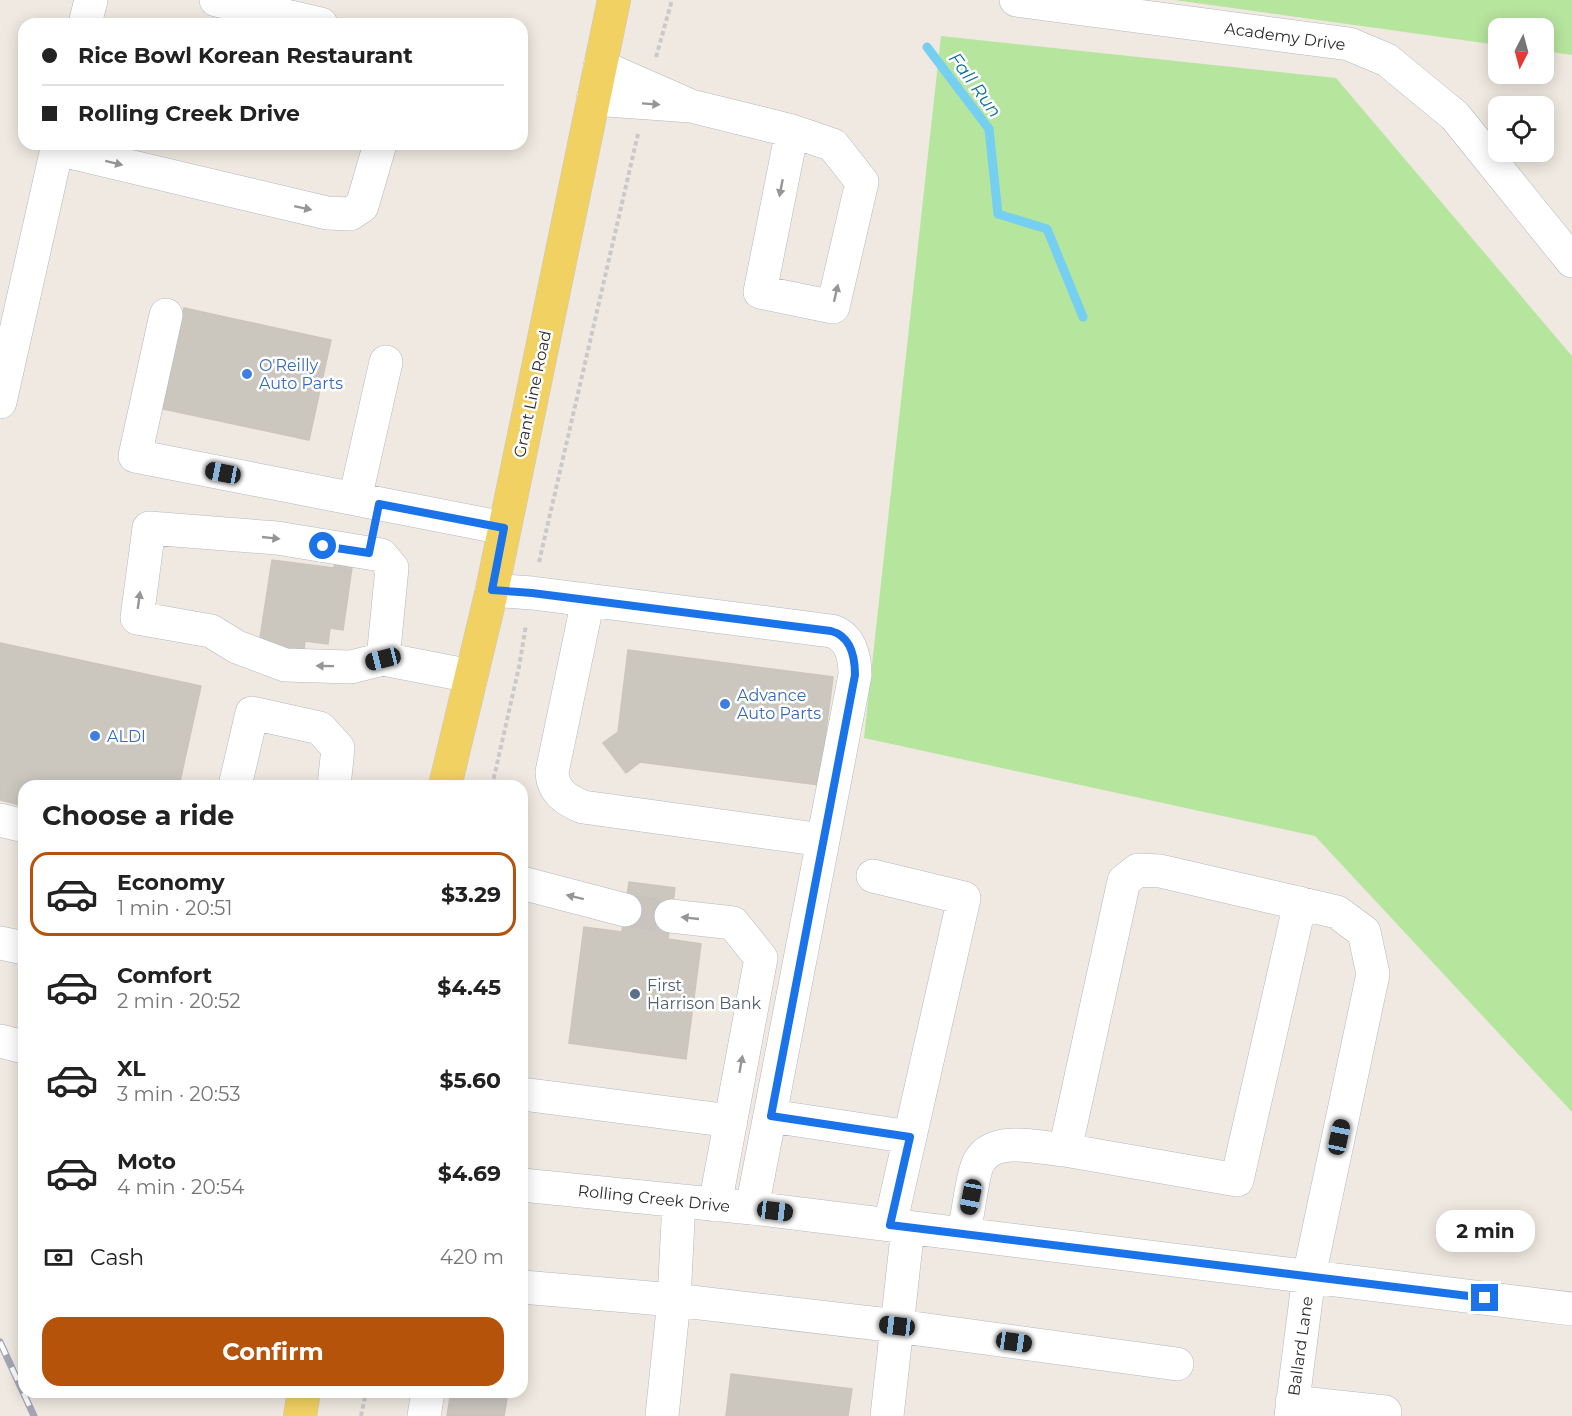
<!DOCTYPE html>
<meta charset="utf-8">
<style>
:root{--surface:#fff;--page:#f2f2f2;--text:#222;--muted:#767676;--line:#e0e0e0;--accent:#b45309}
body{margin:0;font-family:Montserrat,sans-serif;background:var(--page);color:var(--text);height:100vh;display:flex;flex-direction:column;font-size:22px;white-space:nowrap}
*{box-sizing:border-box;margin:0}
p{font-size:20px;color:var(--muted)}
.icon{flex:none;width:33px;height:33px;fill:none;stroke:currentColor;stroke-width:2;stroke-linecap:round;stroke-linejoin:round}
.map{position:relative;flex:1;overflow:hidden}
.drawer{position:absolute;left:18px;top:780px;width:510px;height:618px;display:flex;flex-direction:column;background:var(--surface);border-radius:18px;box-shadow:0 3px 15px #0003}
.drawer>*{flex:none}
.guide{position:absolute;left:18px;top:18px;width:510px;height:132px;border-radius:18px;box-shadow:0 3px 15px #0003;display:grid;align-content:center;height:132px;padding:0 24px;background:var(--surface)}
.needle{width:39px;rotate:186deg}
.fabs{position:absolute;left:1488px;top:18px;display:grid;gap:12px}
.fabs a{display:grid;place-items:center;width:66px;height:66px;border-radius:12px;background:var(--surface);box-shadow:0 3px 15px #0003;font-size:30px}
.end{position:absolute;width:27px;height:27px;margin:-14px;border:8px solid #1a73e8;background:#fff;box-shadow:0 0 0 3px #fff}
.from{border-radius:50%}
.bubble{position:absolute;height:42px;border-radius:18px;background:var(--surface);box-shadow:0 3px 15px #0003;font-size:20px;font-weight:700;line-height:42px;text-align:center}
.car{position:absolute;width:18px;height:36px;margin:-18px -9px;border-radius:8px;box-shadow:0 0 4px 2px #0007;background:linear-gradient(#222 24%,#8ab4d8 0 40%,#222 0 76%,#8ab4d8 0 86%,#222 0)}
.guide b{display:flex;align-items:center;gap:21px;height:57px;font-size:22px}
.guide b+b{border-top:2px solid var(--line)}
.guide i{width:15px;height:15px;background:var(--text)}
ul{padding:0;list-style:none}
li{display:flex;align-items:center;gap:18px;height:84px;margin:0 12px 9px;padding:0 12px;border:3px solid transparent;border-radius:18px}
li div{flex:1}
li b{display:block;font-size:22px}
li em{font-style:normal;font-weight:700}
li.selected{border-color:var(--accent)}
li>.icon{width:54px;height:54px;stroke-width:1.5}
h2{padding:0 24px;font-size:27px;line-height:72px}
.pay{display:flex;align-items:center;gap:15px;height:66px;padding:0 24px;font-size:22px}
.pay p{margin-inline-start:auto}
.action{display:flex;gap:12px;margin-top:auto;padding:12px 24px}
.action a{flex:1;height:69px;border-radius:18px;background:var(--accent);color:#fff;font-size:24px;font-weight:700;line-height:69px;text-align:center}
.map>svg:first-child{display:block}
.green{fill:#b6e59e}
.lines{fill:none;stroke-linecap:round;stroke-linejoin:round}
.stream{stroke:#75cff0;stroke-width:9}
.building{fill:#cbc7bf;stroke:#cbc5ba;stroke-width:1.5}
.minor-tunnel{stroke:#c8c4bd;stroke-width:33;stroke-dasharray:33 16;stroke-linecap:butt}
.minor-casing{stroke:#b4b7c1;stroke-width:34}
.major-casing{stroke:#c9c9c9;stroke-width:34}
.path{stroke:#c9c9c9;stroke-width:4;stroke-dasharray:4.5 3;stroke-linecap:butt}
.minor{stroke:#fff;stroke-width:33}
.major{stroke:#f2d163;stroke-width:33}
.rail-casing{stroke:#a3a6b8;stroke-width:7}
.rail{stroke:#fff;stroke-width:4.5;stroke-dasharray:14;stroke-linecap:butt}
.oneway{fill:#969696}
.route{stroke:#1a73e8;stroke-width:8}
.shop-dot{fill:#3f7fe0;stroke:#fff;stroke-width:2}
.service-dot{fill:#5c6f8a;stroke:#fff;stroke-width:2}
.labels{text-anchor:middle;stroke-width:5;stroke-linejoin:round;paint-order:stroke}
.street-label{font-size:16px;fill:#2e2e2e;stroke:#fff}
.shop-label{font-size:16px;fill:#366cbe;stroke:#fff;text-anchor:start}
.service-label{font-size:16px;fill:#4e5e75;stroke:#fff;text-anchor:start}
.water-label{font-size:18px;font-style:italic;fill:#0d6fa3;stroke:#fff}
</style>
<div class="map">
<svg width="1572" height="1416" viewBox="0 0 1572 1416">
<rect width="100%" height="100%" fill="#efe9e1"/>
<path class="green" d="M1175,0H1572V55L1544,51V28H1498V45Z
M941,36L1336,78L1572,356V1112L1315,836L864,738Z"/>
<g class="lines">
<path class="stream" d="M927,47L989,129L998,214L1047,229L1083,317"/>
</g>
<path class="building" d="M184,308L331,340L309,440L163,409Z
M336,557L353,560L343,630L330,628L328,644L305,641L303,658L258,651L272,560L334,568Z
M0,643L201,686L179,786H24V806L0,800Z
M628,650L833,677L819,785L640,762L626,773L603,743L618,732Z
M629,882L675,888L668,939L701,944L686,1059L569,1043L584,927L622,932Z
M731,1374L852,1389L848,1416H726Z
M451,1392H508L504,1416H447Z"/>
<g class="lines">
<path class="minor-tunnel" d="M625,910L671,916"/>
<g class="minor-casing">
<path id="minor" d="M216,0L321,24
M1016,0L1349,44L1387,60L1455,116L1572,261
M85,24L91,0
M593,99L691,106L600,66
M691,106L792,131L833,145L862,182L833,307L760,292L792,131
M57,149L327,213L350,214L362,206L380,144
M166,315L135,456L504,528
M0,402L58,144
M355,499L386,362
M492,590L532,593L831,631C850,636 855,656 855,675L752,1208
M588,600L552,772C553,792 566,800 583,807L823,840
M383,659L392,568L381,555L277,538L149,528L137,618L211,631L237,647L285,665L351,667L383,659L471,676
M235,786L252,713L320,728L338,748L334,786
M0,820L24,826
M873,876L964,898L890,1225
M522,883L625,910
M671,916L733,923L761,958L715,1205
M0,943L24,948
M0,1041L24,1047
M522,1094L731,1121
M771,1116L910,1137
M1065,1150L1237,1180L1300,903
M522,1185L752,1208L1572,1309
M964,1234C967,1220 973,1169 980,1160C996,1135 1040,1148 1065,1150L1124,881L1138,870L1160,871L1337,912L1364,932L1373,974L1309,1276L1291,1416
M522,1287L674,1300L679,1201
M1292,1402L1385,1412L1384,1416
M424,1416L428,1392
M662,1416L674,1300L897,1326L1177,1364
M887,1416L908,1227"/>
</g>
<g class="major-casing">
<path id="major" d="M445,786L492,590L614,0
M300,1416L304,1392"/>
</g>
<path class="path" d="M656,57L672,0
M539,562L638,134
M492,786L519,667L526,625
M361,1416L366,1392"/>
<use href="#minor" class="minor"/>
<use href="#major" class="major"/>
<g class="rail-casing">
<path id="rail" d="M0,1342L34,1416"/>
</g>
<use href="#rail" class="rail"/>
</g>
<defs><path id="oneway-solid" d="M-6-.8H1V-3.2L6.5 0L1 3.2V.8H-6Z" transform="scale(1.5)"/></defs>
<g class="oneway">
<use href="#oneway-solid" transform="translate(651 104) rotate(4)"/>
<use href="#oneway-solid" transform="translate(114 163) rotate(14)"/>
<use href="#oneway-solid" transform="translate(781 188) rotate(101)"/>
<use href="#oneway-solid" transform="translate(303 208) rotate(12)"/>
<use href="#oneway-solid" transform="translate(836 293) rotate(-77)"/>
<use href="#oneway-solid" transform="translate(271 538) rotate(6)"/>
<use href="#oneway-solid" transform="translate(139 600) rotate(-82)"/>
<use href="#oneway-solid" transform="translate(325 666) rotate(-179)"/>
<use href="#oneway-solid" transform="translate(575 897) rotate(-166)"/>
<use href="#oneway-solid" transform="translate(690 918) rotate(-174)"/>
<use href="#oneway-solid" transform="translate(741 1064) rotate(-80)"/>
</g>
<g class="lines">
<path class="route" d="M323,546L369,553L379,504L504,528L492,590L532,593L831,631C850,636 855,656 855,675L771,1116L910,1137L890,1225L1485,1298"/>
</g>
<g class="shop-dot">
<circle cx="247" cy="374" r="6"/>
<circle cx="725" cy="704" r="6"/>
<circle cx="95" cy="736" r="6"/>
</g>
<circle class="service-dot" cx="635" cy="994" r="6"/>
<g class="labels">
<g class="street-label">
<text transform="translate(1285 36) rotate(8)" y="6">Academy Drive</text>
<text transform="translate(532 394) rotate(-78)" y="6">Grant Line Road</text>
<text transform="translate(654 1198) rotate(6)" y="6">Rolling Creek Drive</text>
<text transform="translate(1300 1346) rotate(-82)" y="6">Ballard Lane</text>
</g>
<g class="shop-label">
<text x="259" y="371">O'Reilly<tspan x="259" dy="18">Auto Parts</tspan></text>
<text x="737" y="701">Advance<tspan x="737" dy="18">Auto Parts</tspan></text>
<text x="107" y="742">ALDI</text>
</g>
<g class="service-label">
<text x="647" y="991">First<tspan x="647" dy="18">Harrison Bank</tspan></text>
</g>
<g class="water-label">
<text transform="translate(975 85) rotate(54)" y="6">Fall Run</text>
</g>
</g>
</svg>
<div class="fabs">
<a><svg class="needle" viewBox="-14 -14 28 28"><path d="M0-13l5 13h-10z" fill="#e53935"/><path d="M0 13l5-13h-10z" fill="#767676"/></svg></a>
<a><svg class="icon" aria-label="locate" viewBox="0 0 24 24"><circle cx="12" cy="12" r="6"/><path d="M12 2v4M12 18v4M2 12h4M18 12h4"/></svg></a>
</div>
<i class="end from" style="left:323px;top:546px"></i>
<i class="end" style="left:1485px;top:1298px"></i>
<div class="bubble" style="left:1436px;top:1210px;width:99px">2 min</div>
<i class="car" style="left:223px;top:473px;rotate:281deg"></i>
<i class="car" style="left:383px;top:659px;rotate:256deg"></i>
<i class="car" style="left:1339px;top:1137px;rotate:12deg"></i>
<i class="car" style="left:971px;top:1197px;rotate:191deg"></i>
<i class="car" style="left:775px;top:1211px;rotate:97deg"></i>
<i class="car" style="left:897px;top:1326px;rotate:277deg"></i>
<i class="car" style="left:1014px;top:1342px;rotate:98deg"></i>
<div class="guide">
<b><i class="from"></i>Rice Bowl Korean Restaurant</b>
<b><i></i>Rolling Creek Drive</b>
</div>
<section class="drawer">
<h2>Choose a ride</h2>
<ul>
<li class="selected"><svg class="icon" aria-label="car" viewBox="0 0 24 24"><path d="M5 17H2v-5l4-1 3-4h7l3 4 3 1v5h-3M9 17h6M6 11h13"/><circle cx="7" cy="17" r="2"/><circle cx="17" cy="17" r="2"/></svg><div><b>Economy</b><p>1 min · 20:51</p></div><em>$3.29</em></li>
<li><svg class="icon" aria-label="car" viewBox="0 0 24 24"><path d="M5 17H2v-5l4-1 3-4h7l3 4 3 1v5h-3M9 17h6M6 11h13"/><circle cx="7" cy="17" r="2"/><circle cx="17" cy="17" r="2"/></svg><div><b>Comfort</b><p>2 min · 20:52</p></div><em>$4.45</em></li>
<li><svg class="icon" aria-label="car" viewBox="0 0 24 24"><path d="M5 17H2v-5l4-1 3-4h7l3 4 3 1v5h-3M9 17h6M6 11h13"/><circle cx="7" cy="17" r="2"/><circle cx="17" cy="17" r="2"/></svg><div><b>XL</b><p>3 min · 20:53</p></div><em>$5.60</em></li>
<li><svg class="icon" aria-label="car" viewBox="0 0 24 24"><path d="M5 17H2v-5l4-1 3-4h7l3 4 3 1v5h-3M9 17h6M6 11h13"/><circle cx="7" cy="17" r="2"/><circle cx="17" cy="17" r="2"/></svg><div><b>Moto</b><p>4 min · 20:54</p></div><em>$4.69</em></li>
</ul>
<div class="pay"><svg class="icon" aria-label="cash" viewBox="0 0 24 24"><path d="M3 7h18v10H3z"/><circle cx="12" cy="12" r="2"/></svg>Cash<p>420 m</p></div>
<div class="action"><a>Confirm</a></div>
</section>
</div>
